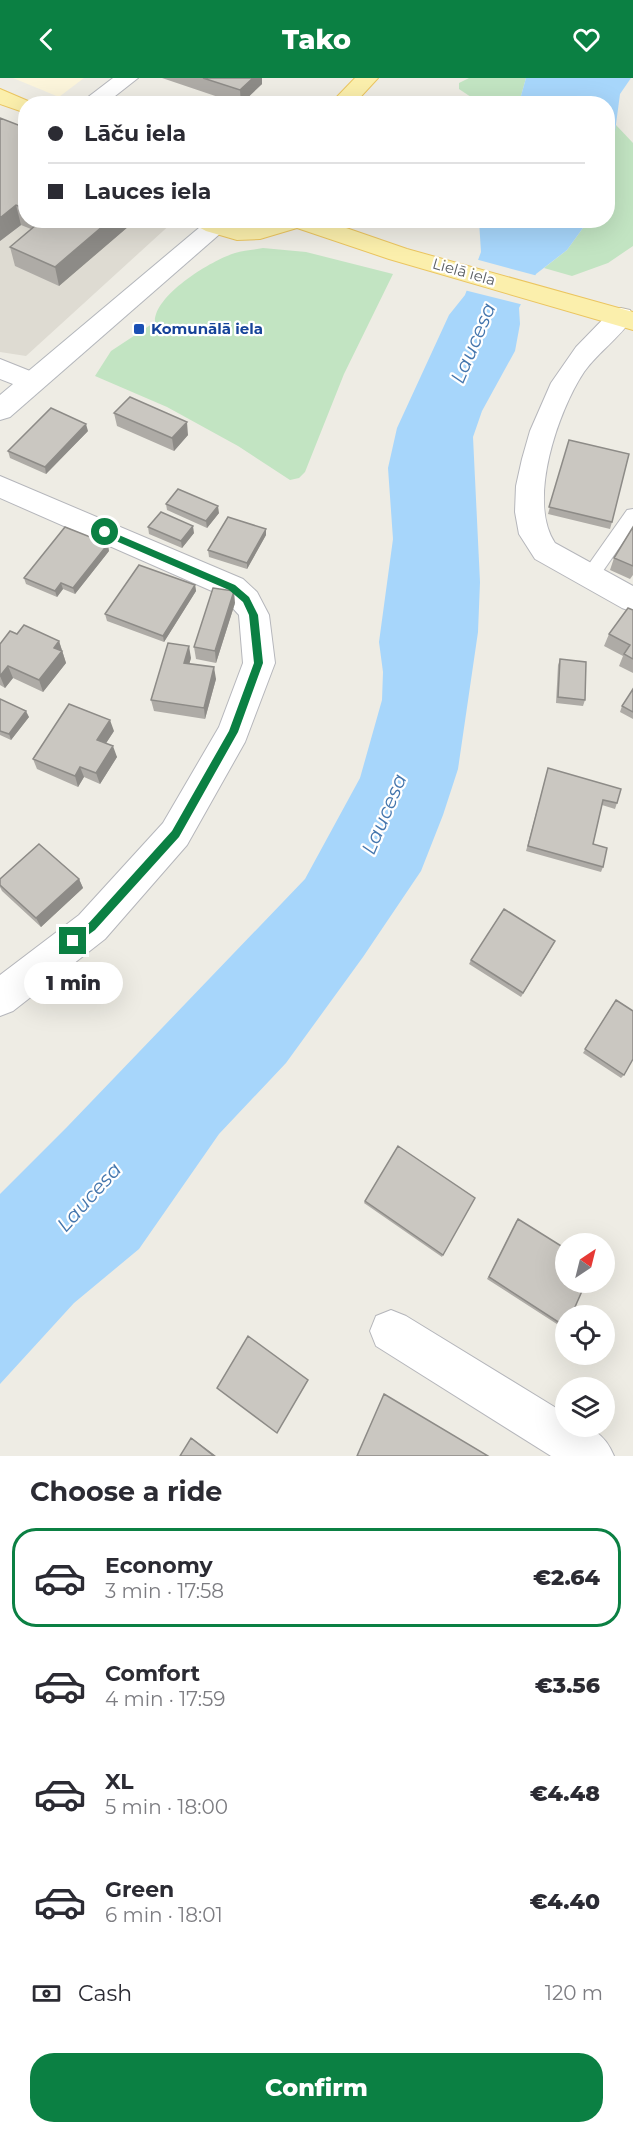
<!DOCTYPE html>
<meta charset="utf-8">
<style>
:root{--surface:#fff;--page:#f7f7f7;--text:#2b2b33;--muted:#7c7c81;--line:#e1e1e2;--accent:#0b8043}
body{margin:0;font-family:Montserrat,sans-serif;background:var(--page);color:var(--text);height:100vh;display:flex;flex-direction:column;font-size:22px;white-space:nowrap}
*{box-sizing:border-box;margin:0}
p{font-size:20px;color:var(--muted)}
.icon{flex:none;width:33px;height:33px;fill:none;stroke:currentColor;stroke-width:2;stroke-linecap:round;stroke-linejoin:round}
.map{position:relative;height:1378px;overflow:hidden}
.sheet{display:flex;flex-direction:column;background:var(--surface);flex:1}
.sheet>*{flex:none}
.hud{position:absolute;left:18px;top:18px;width:597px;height:132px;border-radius:24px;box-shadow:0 6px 24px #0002;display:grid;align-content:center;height:132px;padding:0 30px;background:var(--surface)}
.needle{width:39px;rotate:35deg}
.tools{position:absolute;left:555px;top:1155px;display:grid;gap:12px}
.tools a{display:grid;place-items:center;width:60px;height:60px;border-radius:50%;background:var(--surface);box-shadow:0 6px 24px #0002;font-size:30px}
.end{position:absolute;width:27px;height:27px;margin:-14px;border:8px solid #0b8043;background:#fff;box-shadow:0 0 0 3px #fff}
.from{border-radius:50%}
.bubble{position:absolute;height:42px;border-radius:21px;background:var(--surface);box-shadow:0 6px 24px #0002;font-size:20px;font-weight:800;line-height:42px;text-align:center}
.hud b{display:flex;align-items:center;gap:21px;height:57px;font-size:22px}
.hud b+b{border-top:2px solid var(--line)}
.hud i{width:15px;height:15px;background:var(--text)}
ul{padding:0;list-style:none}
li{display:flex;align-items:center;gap:18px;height:99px;margin:0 12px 9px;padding:0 18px;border:3px solid transparent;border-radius:24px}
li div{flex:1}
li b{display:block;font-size:22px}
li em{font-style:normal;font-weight:800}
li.active{border-color:var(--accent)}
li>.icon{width:54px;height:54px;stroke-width:1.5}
h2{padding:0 30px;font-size:27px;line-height:72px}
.pay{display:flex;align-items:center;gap:15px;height:66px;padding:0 30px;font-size:22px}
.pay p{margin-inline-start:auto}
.primary-button{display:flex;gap:12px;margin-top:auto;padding:12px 30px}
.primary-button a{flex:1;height:69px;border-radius:24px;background:var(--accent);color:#fff;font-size:24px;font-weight:800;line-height:69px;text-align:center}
header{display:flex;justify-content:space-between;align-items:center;height:78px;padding:0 30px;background:var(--accent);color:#fff;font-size:27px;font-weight:800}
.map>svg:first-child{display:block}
.commercial{fill:#fcf5db}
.education{fill:#dedbd2}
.green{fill:#c2e4c2}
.water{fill:#a7d6fb}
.pier{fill:#eeece4}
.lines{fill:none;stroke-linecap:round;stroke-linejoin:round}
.lane-casing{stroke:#b5b6bb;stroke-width:2}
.street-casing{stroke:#b5b6bb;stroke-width:2}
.secondary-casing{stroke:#b3b6bb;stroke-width:2}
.primary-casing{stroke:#ebc560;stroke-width:2}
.lane{fill:#fff;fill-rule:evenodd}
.street{fill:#fff;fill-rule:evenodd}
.secondary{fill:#fff;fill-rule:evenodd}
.primary{fill:#fbefac;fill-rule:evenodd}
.wall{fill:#aeaba6}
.shaded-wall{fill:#8d8b87}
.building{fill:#cac7c1;stroke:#8d8b87;stroke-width:1.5}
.route{fill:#0b8043}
.transit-dot{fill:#1a4fb4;stroke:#fff;stroke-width:2}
.labels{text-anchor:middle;stroke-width:4.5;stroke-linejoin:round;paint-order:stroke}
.far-street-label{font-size:15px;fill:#5c6064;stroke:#fff}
.far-transit-label{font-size:15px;font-weight:bold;fill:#164399;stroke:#fff;text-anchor:start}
.water-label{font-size:20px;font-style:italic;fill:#4476ad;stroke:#fff}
</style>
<header><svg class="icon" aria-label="back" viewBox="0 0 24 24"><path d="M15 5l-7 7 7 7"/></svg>Tako<svg class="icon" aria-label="heart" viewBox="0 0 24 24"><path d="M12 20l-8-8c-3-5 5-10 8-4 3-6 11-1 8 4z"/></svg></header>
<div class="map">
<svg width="633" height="1378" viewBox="0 0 633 1378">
<rect width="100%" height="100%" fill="#eeece4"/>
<path class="commercial" d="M13,0H84L59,19Z"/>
<path class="education" d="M0,44L26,142L174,143L26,278L0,274Z"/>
<path class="green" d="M469,0H526L519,25H480L459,11V5Z
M616,47L633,65V168L608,185L572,198L544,190L567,172L588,143L608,142V82Z
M263,170L306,174L393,196L344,296L305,394L299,400L290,402L238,368L167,329L95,298L111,273L155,244C154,217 212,182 235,175C243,172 254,172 263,170Z"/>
<path class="water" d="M526,0H631L620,16L614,61L608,82V26L519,25Z
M479,143H588L567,172L536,196L519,230L520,246L515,273L482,333L473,359L480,504L478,554L458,691L443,737L421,793L363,879L286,985L219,1056L139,1171L74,1225L0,1306V1116L67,1049L305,801L360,700L382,622L383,594L379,564L393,461L388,390L397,350L449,237L465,217L481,174Z"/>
<path class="pier" d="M475,181L538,198L524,227L464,212Z"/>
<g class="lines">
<g class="lane-casing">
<path id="lane" d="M633,431V450L596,503L590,505L584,503L581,498L584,493L627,432Z"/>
</g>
<g class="street-casing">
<path id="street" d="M113,0H138L105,26H79Z
M621,230L630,232L633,239C620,260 598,274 584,294C558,333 527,423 555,465L633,508V534L622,530L535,481L519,456L515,434L516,408L522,381L530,353L551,305L576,269L612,232Z
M0,281L40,297L44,304L40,311L31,313L0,301Z
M0,398L243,501L257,514L269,537L275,585L245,664L187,767L105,861L13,933L0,938V897L79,837L163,745L219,649L243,585L239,537L221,517L0,420Z
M391,1232L406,1238L566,1336V1348C591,1348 604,1354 614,1378H551L376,1268L370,1253L376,1238Z"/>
</g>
<g class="secondary-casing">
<path id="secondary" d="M218,142L222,144L226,149L222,154L10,339L0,342V317L206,144Z"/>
</g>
<g class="primary-casing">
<path id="primary" d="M355,0H378L354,26H330Z
M0,11L35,26H26V35L0,26Z
M191,142H222L249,147L274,142H323L407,171L633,234V252L389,181L297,150L260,161L237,162L206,153L195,147Z"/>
</g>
<use href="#lane" class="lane"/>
<use href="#street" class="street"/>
<use href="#secondary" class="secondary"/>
<use href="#primary" class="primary"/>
</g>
<path class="wall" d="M162,0H262V6L241,26H239Z
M26,50V142H136L59,208L15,188L10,169L31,151L21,147L0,163Z
M114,335L188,357L174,373L117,348Z
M88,353L46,396L10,380L8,373Z
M569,362L612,444L610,451L548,436Z
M166,426L219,435L207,450L167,432Z
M148,449L194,455L182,470L149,456Z
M633,449V497L630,501L610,492L614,480Z
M266,451V457L247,491L209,479L208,472Z
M109,473L75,516L63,511L57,519L26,506L24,500Z
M195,507L196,513L164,564L107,543L105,536Z
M235,525L216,585L196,581L194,569Z
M633,532V595L619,588L623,578L604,568L609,556Z
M17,556L59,563L66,585L43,614L13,600L5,610L0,607V566Z
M191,580L189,586L216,601L205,641L154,633L151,622Z
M560,581L585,622L583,628L556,625L558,587Z
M633,611V641L620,634L622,628Z
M0,621L29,639L11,662L0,657Z
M114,653L106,665L117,679L100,706L84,699L78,709L37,691L33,681Z
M548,690L617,725L615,731L602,727L593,766L603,789L601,794L526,773Z
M0,801H79L83,810L41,849L2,813L0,809Z
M553,867L521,919L469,886L471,882Z
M613,926L624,997L621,1000L583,975Z
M365,1123L443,1177L442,1179L364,1125Z
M518,1141L566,1249L563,1250L487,1201L516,1143Z"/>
<path class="shaded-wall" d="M253,0H262V6L241,26L240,12Z
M16,127L21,147L0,163V140Z
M110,142H136L59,208L55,189Z
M187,344L188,357L174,373L172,360Z
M86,346L88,353L46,396L45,389Z
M218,428L219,435L207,450L206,443Z
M193,448L194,455L182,470L181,463Z
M266,451V457L247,491V485Z
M108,466L109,473L75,516L73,510Z
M61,505L63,511L57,519L55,513Z
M195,507L196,513L164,564L163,558Z
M234,513L235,525L216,585L215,573Z
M59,563L66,585L43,614L39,602L54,570Z
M189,568L191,580L186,597L184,585Z
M8,588L13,600L5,610L0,598Z
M214,589L216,601L205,641L204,630Z
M26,633L29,639L11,662L9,656Z
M110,642L114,653L101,673L97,662Z
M113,668L117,679L100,706L96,695Z
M80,689L84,699L78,709L75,698Z
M79,801L83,810L41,849L36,840Z
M191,1360H192L216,1378H214Z"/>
<path class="building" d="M203,0H253L240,12Z
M0,40L26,50V131L16,127L0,140Z
M42,142H110L55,189L10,169Z
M130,319L187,344L172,360L114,335Z
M51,330L86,346L45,389L8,373Z
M569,362L629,376L612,444L549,429Z
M178,411L218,428L206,443L166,426Z
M161,434L193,448L181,463L148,449Z
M228,439L266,451L247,485L208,472Z
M65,449L108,466L73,510L61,505L55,513L24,500Z
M633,449V488L614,480Z
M139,487L195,507L163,558L105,536Z
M213,510L234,513L215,573L194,569Z
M628,530L633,532V581L624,576L630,567L609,556Z
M24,547L59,563L54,570L62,573L39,602L8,588L0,598V566L10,553L17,556Z
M168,565L189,568L184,585L214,589L204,630L151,622Z
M560,581L586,584L585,622L558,619Z
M633,611V634L622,628Z
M0,621L26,633L9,656L0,653Z
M69,626L110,642L97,662L113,668L96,695L80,689L75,698L33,681Z
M548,690L621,711L617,725L603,722L593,766L607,770L603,789L528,768Z
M39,766L79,801L36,840L0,807V801Z
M504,831L555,863L523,915L471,882Z
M616,922L633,933V981L624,997L585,971Z
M398,1068L475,1120L443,1177L365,1123Z
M518,1141L566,1171V1204H586L571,1238H566V1249L489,1199Z
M248,1258L308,1302L277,1355L217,1310Z
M384,1316L488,1378H357Z
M191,1360L214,1378H180Z"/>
<path class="route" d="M105,451L235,507L249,519L258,537L263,585L238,654L179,759L95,852L73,868L70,867V860L88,846L172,753L229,653L254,585L249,537L243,524L229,512L102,457V452Z"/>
<rect class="transit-dot" x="133" y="245" width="12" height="12" rx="3"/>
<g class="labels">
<g class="far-street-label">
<text transform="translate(464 194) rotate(16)" y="5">Lielā iela</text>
</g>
<g class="far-transit-label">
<text x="151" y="256">Komunālā iela</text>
</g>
<g class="water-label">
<text transform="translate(473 265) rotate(-67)" y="7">Laucesa</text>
<text transform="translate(384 736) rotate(-67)" y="7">Laucesa</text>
<text transform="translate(89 1119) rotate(-48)" y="7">Laucesa</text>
</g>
</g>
</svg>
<div class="tools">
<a><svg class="needle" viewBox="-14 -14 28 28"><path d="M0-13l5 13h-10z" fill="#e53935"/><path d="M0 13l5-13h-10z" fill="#7c7c81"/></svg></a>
<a><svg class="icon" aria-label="locate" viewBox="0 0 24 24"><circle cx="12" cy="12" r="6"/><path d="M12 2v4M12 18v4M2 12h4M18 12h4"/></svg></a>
<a><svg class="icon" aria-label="layers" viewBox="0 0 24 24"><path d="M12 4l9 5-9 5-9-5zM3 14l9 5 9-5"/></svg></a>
</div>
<i class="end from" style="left:105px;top:454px"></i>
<i class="end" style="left:73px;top:863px"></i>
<div class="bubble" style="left:24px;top:884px;width:99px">1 min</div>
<div class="hud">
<b><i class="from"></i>Lāču iela</b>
<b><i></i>Lauces iela</b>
</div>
</div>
<section class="sheet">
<h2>Choose a ride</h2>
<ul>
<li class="active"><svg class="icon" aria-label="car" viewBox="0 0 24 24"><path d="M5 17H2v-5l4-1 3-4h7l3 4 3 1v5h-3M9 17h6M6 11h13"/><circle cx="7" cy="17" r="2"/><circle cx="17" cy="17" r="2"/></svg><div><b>Economy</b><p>3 min · 17:58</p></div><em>€2.64</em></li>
<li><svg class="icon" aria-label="car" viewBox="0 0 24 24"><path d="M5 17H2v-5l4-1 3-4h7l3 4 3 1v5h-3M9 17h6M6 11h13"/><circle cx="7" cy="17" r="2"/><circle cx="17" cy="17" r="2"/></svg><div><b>Comfort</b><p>4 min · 17:59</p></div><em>€3.56</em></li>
<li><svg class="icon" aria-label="car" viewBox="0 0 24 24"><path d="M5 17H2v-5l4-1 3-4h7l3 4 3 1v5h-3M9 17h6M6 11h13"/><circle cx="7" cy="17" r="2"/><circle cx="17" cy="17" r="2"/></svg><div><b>XL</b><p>5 min · 18:00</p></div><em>€4.48</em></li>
<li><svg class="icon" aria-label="car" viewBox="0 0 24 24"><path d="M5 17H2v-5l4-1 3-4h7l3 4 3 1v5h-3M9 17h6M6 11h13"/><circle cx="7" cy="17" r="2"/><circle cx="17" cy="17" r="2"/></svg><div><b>Green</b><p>6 min · 18:01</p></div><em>€4.40</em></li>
</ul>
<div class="pay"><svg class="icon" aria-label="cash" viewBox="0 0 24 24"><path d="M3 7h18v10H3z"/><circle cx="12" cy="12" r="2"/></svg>Cash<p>120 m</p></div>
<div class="primary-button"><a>Confirm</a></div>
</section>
